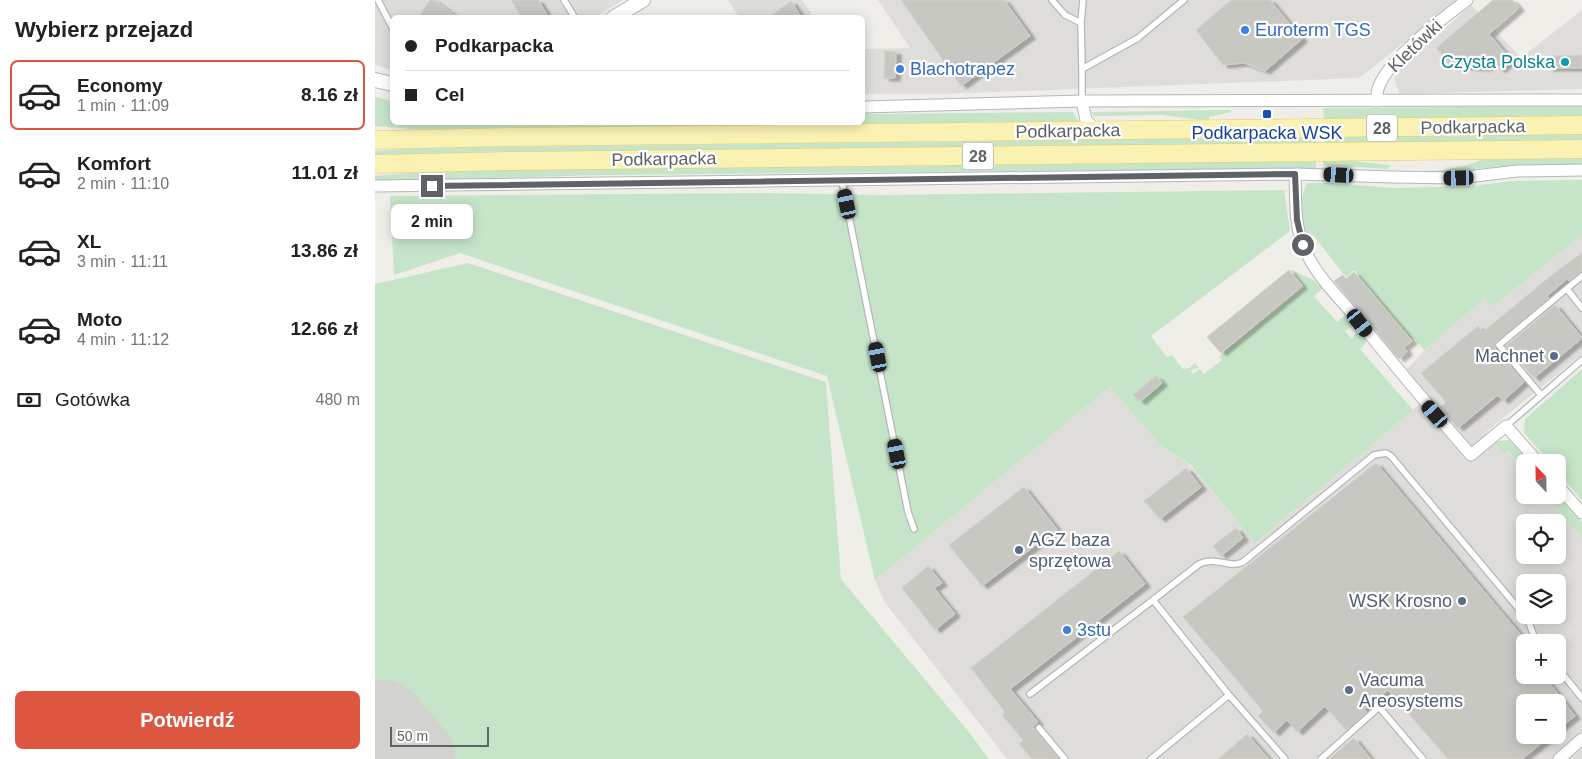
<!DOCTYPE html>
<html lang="pl">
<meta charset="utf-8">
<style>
:root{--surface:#fff;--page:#f2f2f2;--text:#222;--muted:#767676;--line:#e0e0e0;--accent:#dd5640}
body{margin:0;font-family:Helvetica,sans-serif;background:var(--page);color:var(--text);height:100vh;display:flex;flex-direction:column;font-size:19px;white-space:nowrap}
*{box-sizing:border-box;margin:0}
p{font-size:16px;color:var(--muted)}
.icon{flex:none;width:28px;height:28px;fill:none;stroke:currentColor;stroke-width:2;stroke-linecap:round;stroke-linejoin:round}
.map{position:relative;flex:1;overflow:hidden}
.sheet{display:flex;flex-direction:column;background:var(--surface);width:375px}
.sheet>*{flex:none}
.banner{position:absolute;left:15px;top:15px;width:475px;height:110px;border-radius:8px;box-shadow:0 2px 12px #0003;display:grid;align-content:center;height:110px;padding:0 15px;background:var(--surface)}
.needle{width:32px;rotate:338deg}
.tools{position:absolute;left:1141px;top:454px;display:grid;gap:10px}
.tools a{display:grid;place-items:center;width:50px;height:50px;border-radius:8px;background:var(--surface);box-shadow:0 2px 12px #0003;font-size:25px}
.scale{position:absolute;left:15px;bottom:12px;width:99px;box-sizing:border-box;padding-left:5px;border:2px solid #5f6266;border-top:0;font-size:14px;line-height:18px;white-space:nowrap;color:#5f6266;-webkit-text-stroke:4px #fff;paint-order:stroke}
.end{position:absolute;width:22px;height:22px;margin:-11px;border:6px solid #5f6266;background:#fff;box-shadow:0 0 0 2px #fff}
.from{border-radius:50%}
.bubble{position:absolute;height:35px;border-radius:8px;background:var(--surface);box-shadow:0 2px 12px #0003;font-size:16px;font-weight:700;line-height:35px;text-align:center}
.car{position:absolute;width:15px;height:30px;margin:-15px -8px;border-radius:6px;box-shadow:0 0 4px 1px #0007;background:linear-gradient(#222 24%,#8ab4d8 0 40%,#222 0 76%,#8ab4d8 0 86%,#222 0)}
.banner b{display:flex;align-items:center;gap:18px;height:48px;font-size:19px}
.banner b+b{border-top:1px solid var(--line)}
.banner i{width:12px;height:12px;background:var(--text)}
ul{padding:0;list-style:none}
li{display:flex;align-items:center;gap:15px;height:70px;margin:0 10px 8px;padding:0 5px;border:2px solid transparent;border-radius:8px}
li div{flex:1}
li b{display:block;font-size:19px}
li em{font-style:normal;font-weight:700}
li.current{border-color:var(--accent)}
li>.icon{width:45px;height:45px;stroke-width:1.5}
h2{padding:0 15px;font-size:22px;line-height:60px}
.pay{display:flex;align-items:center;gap:12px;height:55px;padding:0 15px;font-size:19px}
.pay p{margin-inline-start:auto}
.action{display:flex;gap:10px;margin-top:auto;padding:10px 15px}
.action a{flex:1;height:58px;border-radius:8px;background:var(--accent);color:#fff;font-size:20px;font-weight:700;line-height:58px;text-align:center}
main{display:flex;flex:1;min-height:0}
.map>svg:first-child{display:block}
.industrial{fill:#dfddd9;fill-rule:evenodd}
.green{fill:#c6e5c8}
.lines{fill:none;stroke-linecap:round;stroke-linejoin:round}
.runway{stroke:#d2d2cf;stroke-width:89}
.building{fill:#c8c8c2;stroke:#d4d1c6;filter:url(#shadow)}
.service-casing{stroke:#b4b7bb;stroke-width:8}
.minor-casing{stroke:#b4b7bb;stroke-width:13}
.tertiary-casing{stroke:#b4b7bb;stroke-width:16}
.primary-casing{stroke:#e8cc68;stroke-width:19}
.service{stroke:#fff;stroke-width:5.5}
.minor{stroke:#fff;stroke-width:11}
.tertiary{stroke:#fff;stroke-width:14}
.primary{stroke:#f9f2b3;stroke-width:18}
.route{stroke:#5f6266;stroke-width:6}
.shop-dot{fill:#3f7fe0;stroke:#fff;stroke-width:2}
.culture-dot{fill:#0f9aa8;stroke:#fff;stroke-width:2}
.transit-dot{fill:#1a4fb4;stroke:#fff;stroke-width:2}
.service-dot{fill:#5c6f8a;stroke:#fff;stroke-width:2}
.labels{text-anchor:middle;stroke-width:4.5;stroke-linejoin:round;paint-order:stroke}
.shield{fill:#fff;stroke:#8f9194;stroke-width:1}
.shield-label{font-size:16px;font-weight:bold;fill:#5f6266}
.shop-label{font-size:18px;fill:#366cbe;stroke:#fff;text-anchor:start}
.street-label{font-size:18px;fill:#5f6266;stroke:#fff}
.culture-label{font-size:18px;fill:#0d838f;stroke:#fff;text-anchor:end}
.transit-label{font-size:18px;fill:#164399;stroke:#fff}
.service-label{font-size:18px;fill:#4e5e75;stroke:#fff;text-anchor:end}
</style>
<main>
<section class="sheet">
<h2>Wybierz przejazd</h2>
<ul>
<li class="current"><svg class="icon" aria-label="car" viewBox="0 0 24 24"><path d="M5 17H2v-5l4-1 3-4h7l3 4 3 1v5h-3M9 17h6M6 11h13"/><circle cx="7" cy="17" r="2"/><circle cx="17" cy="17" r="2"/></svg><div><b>Economy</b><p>1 min · 11:09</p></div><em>8.16 zł</em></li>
<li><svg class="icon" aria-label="car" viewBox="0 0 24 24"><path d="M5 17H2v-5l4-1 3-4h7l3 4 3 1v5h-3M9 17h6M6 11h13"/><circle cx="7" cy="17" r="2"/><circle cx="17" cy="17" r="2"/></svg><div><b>Komfort</b><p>2 min · 11:10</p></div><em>11.01 zł</em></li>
<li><svg class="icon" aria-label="car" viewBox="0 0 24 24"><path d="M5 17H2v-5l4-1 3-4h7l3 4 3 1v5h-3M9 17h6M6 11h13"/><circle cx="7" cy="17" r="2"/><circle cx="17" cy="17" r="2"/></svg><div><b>XL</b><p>3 min · 11:11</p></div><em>13.86 zł</em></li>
<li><svg class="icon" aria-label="car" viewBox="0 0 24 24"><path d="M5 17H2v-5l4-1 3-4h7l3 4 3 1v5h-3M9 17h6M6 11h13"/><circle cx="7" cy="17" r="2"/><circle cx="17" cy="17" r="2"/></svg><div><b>Moto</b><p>4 min · 11:12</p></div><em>12.66 zł</em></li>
</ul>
<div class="pay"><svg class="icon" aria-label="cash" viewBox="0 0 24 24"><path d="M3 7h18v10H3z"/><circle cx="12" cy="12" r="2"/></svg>Gotówka<p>480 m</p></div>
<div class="action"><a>Potwierdź</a></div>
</section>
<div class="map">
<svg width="1207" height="759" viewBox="0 0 1207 759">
<defs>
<filter id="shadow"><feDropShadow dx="5.5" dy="3" stdDeviation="1" flood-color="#0004"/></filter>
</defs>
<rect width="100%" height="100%" fill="#f0eee8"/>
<path class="industrial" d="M0,0H248L220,17L18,18L17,70L0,65Z
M353,0H427L438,17H364Z
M503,0H1083L984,78L567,94H488V49L535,48Z
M1096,5L1146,58L1207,10V89L1025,94L1019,79L1025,69Z
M1206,235L1207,237V354L1111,432L1129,453L1132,451L1150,471V495H1171L1207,538V759H632L509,601L500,580L735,387L787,447L813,463L880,543L1052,398L1030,371L1058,342L1110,298L1118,307ZM1150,522H1182V555H1150ZM1150,582H1182V615H1150ZM1150,642H1182V675H1150ZM1150,702H1182V735H1150Z"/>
<path class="green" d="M0,97L17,101L18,122H488V114L698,112L704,122L50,130L0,126Z
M1207,106V117L949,120L948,108Z
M856,110V112L834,117V121L787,115L722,116H719L716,112Z
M1207,133V141L950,144V137Z
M941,137V144L65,154L64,155L0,156V151L64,146L65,147H109Z
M1207,157V164L1130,166L1064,172L1005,173L1071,170L1102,162L1105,160Z
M941,161V168L232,175L0,181V176L55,171Z
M948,161H977L1016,165L1013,169L948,165Z
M1207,180V237L1205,236L1118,307L1110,298L1049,350L1039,338L1037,340L979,270L971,277L938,235L931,238C927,222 923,200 931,185L933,183H952L1020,188L1097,186L1137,181Z
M909,190L915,231L776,336L792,357L796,355L801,359L802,362L808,369L814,368L820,363L824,368L822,369L821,368L816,371L818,374L825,369L829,374L847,360L844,356L929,287L915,269L938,280L948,288L939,296L962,322L970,315L979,325L970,331L977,339L978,336L984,331L991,339V343L985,349L1038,410L880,543L814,463L787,447L735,387L500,580L452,376L85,253L19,275L15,196L391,193L508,195Z
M93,263L451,382L466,579L593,731L614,759H0V284Z
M1207,369V501L1183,472L1182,462H1175L1149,433L1150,419Z
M1134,440L1156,462H1150V471L1133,451L1129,454L1120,443L1124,441Z
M1188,500L1207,522V538L1178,503L1181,501Z"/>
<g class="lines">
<path class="runway" d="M6,724L36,759"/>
</g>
<path class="building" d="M55,0H59L83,18H43Z
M136,0H163L174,18H147Z
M526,0H629L655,36L586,86Z
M856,0H895L927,39L890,71L869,63L848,65L821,30Z
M1118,0H1137L1144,8L1114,34L1136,60L1125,70L1118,62L1111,68L1077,66L1061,48Z
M416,1L427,18H393Z
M510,51L521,52L520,78H509Z
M1207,55V68H1173L1172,56Z
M1207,253V271L1194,281L1192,279L1172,296L1174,298L1120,343V348L1149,382L1128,401L1123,395L1083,428L1065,407L1071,402L1046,373L1103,326L1108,332L1178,274Z
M914,270L927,286L846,353L832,337Z
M979,272L1037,341L1029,347L1032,352L1024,359L959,281L968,275L971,279Z
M1180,305L1207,338L1159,378L1131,346Z
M781,376L787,383L765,402L758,395Z
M1001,463L1150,640V675H1168L1200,716L1182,730V702H1150V735H1177L1147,759H1073L1013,690L989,709L992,712L971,730L950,706L922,732L912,720L899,733L883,716L888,711L808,617Z
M811,468L826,487L785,519L769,501Z
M649,487L682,529L607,586L574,545Z
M861,528L868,538L846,556L838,546Z
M744,551L770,584L635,689L663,722L658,727L684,759H657L644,744L648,740L627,715L630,712L596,668Z
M553,566L567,583L559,588L580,614L560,630L527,588Z
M872,734L894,759H843Z
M979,738L996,759H954Z"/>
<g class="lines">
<g class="service-casing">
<path id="service" d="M3,0L18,29
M189,0L200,18
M677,0L690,15L706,23
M707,69L706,23L708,0
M707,101V69L763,38L809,0
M467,181L533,512L539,529
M1192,289L1207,308
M1166,395L1124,345L1207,276
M1131,426L1207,360
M778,600L824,564C842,556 854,569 868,562L999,455L1011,453L1016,456L1153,620L1160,639L1162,642
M1182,667L1207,698
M655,694L778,600L854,695L910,759
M664,728L690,759
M776,759L854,695
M946,759L1004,707L1048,759"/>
</g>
<g class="minor-casing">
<path id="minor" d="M707,101L711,120L722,131
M1001,101C1002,96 1002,90 1004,86C1015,58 1067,19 1092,0
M488,107L707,101L1207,100
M920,174C921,198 919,223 928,245C940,277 966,298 986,324C1022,368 1058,412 1096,455L1131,426L1163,462
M0,186L920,174L1018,177L1083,178L1142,171L1207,170
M1182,485L1207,513
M1184,759L1207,739"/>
</g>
<g class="tertiary-casing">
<path id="tertiary" d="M238,18L268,0
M0,80L18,84"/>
</g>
<g class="primary-casing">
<path id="primary" d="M0,140L135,137L1207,125
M0,164L137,161L1207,149"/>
</g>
<use href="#service" class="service"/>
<use href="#minor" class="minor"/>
<use href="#tertiary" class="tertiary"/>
<use href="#primary" class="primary"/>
</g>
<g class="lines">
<path class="route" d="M57,186L920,174L922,220L928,245"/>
</g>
<g class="shop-dot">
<circle cx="870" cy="30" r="5"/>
<circle cx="525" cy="69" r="5"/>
<circle cx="692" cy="630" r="5"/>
</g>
<circle class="culture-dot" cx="1190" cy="62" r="5"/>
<rect class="transit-dot" x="887" y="109" width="10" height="10" rx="2.5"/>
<g class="service-dot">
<circle cx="1179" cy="356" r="5"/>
<circle cx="644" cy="550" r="5"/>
<circle cx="1087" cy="601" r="5"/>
<circle cx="974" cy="690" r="5"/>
</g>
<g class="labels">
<g class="shield">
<rect x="992" y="114.5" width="30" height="27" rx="4"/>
<rect x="588" y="142.5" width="30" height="27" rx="4"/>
</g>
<g class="shield-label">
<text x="1007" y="134">28</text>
<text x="603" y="162">28</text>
</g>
<g class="shop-label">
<text x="880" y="36">Euroterm TGS</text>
<text x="535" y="75">Blachotrapez</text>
<text x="702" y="636">3stu</text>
</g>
<g class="street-label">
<text transform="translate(1040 46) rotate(-44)" y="6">Kletówki</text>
<text transform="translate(1098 127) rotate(-1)" y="6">Podkarpacka</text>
<text transform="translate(693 131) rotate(-1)" y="6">Podkarpacka</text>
<text transform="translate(289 159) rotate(-1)" y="6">Podkarpacka</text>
</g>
<g class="culture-label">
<text x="1180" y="68">Czysta Polska</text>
</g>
<g class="transit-label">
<text x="892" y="139">Podkarpacka WSK</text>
</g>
<g class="service-label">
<text x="1169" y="362">Machnet</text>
<text x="654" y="546" text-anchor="start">AGZ baza<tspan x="654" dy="21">sprzętowa</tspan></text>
<text x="1077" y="607">WSK Krosno</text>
<text x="984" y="686" text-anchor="start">Vacuma<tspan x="984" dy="21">Areosystems</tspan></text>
</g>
</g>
</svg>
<div class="tools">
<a><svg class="needle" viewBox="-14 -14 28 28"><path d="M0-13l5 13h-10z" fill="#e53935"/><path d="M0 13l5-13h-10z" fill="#767676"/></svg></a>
<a><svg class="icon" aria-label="locate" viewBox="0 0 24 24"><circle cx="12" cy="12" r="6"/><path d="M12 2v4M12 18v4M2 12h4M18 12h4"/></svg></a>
<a><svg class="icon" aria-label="layers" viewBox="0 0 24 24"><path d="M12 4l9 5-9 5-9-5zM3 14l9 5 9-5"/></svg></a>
<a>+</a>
<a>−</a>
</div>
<div class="scale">50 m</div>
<i class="end from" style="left:928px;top:245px"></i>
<i class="end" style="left:57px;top:186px"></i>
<div class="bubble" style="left:16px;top:204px;width:82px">2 min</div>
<i class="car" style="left:964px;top:175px;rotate:273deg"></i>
<i class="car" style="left:1084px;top:178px;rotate:269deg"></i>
<i class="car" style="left:472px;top:204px;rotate:348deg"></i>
<i class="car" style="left:985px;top:323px;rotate:142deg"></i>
<i class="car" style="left:503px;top:357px;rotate:349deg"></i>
<i class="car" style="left:1060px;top:414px;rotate:319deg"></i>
<i class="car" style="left:522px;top:454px;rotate:349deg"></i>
<div class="banner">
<b><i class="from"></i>Podkarpacka</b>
<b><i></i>Cel</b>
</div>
</div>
</main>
